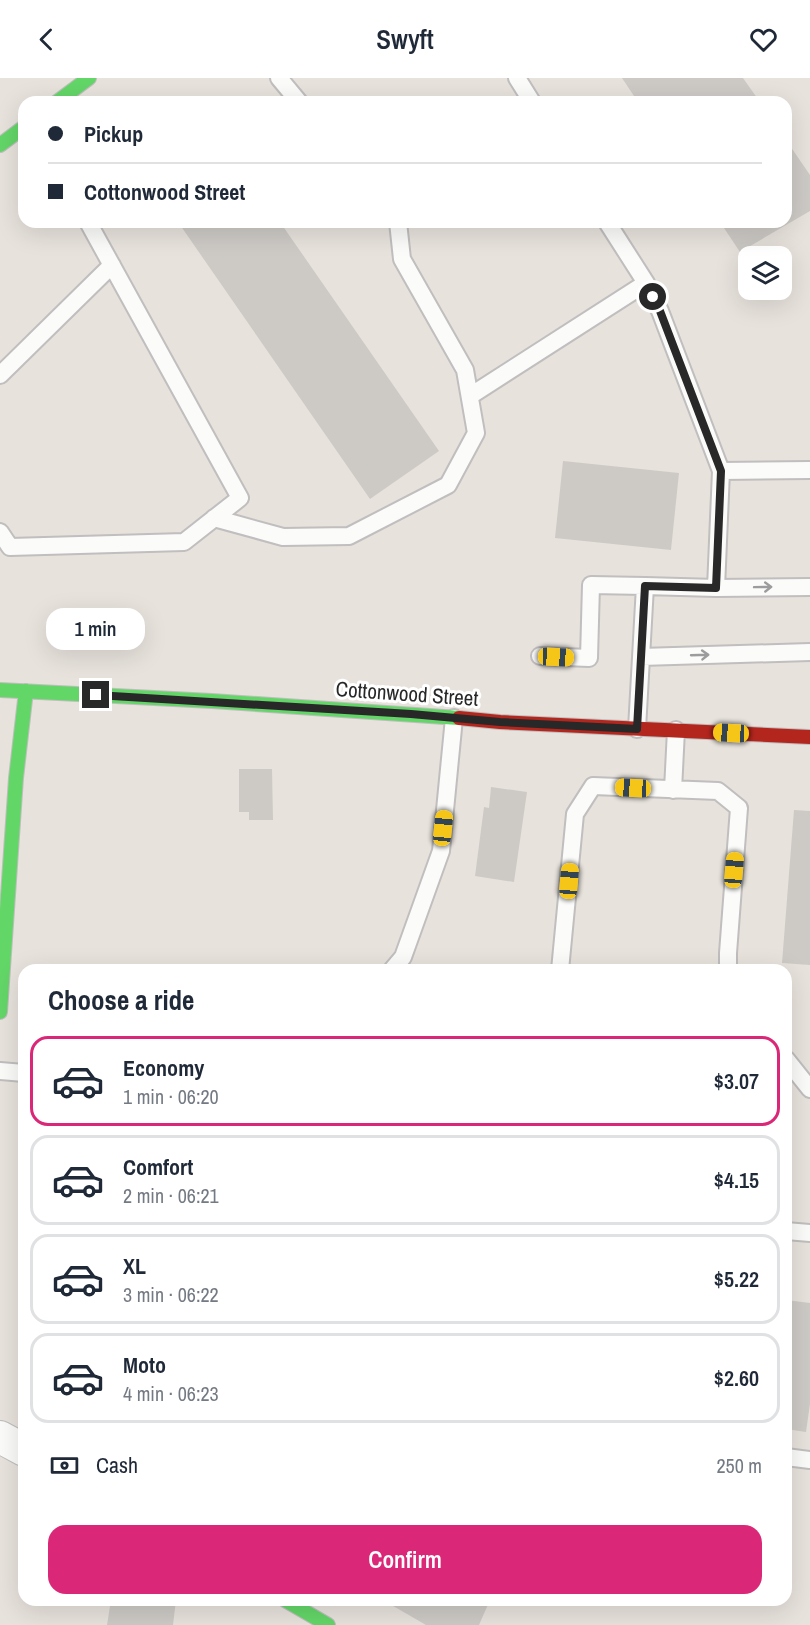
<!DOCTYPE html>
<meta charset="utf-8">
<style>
:root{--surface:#fff;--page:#f2f2f3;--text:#1f2937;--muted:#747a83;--line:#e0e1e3;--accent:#db2777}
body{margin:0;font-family:"Archivo Narrow",sans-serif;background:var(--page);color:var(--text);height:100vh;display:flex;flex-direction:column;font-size:22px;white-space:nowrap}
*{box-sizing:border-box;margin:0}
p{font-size:20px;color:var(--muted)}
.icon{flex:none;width:33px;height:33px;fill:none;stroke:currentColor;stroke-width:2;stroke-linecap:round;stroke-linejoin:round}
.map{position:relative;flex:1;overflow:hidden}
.drawer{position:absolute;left:18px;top:886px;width:774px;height:642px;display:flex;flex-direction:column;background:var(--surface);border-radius:18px;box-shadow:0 6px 24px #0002}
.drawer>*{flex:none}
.banner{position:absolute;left:18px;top:18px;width:774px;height:132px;border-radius:18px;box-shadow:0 6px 24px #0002;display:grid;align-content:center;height:132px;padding:0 30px;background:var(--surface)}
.buttons{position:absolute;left:738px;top:168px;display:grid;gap:12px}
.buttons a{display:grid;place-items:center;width:54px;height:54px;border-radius:12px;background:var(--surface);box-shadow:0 6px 24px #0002;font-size:30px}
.end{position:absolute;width:27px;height:27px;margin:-14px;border:8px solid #282828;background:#fff;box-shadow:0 0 0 3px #fff}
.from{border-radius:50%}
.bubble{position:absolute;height:42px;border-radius:18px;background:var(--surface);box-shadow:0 6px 24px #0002;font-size:20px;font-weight:600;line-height:42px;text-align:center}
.car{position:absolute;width:18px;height:36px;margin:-18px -9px;border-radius:8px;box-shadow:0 0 4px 2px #0007;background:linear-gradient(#f5c518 24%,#345 0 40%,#f5c518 0 76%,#345 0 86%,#f5c518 0)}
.banner b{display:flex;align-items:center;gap:21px;height:57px;font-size:22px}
.banner b+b{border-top:2px solid var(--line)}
.banner i{width:15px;height:15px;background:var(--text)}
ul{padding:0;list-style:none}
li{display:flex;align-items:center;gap:18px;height:90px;margin:0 12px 9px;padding:0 18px;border:3px solid var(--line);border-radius:18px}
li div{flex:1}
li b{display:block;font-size:22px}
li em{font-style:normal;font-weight:600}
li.selected{border-color:var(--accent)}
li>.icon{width:54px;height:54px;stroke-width:1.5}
h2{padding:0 30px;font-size:27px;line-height:72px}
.pay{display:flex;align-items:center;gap:15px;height:66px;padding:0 30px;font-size:22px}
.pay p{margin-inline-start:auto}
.action{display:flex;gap:12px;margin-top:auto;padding:12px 30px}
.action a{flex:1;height:69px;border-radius:18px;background:var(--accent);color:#fff;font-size:24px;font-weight:600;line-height:69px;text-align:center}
header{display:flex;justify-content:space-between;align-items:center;height:78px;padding:0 30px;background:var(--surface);font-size:27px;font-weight:600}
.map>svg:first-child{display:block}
.building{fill:#cdcac6}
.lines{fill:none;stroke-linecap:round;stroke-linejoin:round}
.lane-casing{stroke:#c0bebe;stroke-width:20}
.street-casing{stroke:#c0bebe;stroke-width:34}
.fast-casing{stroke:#c0bebe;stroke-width:16}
.jam-casing{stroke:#c0bebe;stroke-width:16}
.lane{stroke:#fbfbfa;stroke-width:16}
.street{stroke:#fbfbfa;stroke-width:32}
.fast{stroke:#63d668;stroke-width:14}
.jam{stroke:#b3261e;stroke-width:14}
.oneway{stroke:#9c9c9c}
.route{stroke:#282828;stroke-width:8}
.labels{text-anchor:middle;stroke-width:6;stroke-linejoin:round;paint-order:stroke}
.street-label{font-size:21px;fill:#282828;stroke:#fff}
</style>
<header><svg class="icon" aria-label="back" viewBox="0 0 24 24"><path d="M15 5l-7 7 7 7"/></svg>Swyft<svg class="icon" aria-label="heart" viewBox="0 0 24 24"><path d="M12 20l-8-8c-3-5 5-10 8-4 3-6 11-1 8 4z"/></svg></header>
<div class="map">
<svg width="810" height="1547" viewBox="0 0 810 1547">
<rect width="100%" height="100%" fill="#e7e2dc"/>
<path class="building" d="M622,0H743L760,24H638Z
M786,62L810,97V133L740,174L720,144H786Z
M178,144H280L439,373L370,421Z
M563,383L679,395L671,472L555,460Z
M239,691H272L273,742H249V734H239Z
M491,709L527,714L514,804L475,798L484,729L489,730Z
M794,732L810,733V887L782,885Z
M786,1222L810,1225V1326L806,1354L786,1351Z
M111,1522H176L173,1547H107Z
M389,1522H490L479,1547H426L388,1525Z"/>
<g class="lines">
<g class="lane-casing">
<path id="lane" d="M279,0L299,24
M517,0L532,24
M607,144L646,205L660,233L721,393L716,510
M0,297L112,187
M470,318L646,205
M721,393L810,392
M214,440L283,459L349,458L448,407L476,355L465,292L402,181L398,144
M0,454L10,469L184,464L240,420L88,144
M540,578L589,580L591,507L645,508
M641,579L810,574
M637,651L645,508L716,510L810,509
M673,712L676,652
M392,892L403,879L441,773L454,640
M560,892L575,736L593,708L718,713L739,730L728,875V892
M786,981L810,1011
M0,993L24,995
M786,1153L810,1155
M786,1379L810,1382"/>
</g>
<g class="street-casing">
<path id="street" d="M0,1359L24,1372"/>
</g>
<g class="fast-casing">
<path id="fast" d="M57,24L89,0
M0,67L24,49
M0,612L212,623L459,640
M0,934L16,700L26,613
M285,1522L328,1547"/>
</g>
<g class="jam-casing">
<path id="jam" d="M459,640L500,644L810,659"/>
</g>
<use href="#lane" class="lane"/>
<use href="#street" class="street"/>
<use href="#fast" class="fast"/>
<use href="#jam" class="jam"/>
</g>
<defs><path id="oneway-shaft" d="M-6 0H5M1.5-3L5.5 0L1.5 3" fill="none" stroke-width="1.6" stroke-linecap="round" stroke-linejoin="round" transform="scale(1.5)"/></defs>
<g class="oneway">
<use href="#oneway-shaft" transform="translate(763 509) rotate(-1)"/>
<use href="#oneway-shaft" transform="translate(700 577) rotate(-2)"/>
</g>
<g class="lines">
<path class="route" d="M96,617L411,636L500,644L637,651L645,508L716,510L721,393L660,233L653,219"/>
</g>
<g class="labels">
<g class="street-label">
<text transform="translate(407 616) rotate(4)" y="7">Cottonwood Street</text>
</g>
</g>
</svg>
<div class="buttons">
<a><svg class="icon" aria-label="layers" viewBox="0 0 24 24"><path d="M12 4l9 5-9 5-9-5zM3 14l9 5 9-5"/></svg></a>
</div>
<i class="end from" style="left:653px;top:219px"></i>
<i class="end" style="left:96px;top:617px"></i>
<div class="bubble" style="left:46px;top:530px;width:99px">1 min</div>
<i class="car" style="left:556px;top:579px;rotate:93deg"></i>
<i class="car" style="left:731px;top:655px;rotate:273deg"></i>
<i class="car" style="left:633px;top:710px;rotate:273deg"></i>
<i class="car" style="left:443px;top:750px;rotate:6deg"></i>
<i class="car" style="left:734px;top:792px;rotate:5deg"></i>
<i class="car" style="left:569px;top:803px;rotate:5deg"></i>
<div class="banner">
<b><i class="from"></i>Pickup</b>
<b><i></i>Cottonwood Street</b>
</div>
<section class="drawer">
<h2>Choose a ride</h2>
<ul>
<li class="selected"><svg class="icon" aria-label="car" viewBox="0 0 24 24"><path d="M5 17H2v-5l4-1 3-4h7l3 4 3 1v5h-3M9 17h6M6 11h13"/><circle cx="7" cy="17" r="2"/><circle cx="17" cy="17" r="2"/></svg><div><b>Economy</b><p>1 min · 06:20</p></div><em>$3.07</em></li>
<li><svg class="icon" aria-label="car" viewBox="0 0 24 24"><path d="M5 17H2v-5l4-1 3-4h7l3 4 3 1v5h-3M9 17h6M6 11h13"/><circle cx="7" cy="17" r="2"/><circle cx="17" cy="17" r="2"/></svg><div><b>Comfort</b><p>2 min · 06:21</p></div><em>$4.15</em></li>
<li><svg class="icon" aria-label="car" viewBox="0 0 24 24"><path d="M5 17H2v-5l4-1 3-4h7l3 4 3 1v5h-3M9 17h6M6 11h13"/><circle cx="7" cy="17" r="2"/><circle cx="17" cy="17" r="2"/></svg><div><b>XL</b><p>3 min · 06:22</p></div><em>$5.22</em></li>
<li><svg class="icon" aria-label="car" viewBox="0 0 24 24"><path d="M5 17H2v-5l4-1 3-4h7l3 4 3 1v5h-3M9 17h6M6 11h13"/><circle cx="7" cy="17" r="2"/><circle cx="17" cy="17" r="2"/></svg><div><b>Moto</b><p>4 min · 06:23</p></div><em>$2.60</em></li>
</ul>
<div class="pay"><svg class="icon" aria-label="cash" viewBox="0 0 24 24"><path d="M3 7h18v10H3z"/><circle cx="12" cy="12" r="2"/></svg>Cash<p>250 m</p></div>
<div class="action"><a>Confirm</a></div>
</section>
</div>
